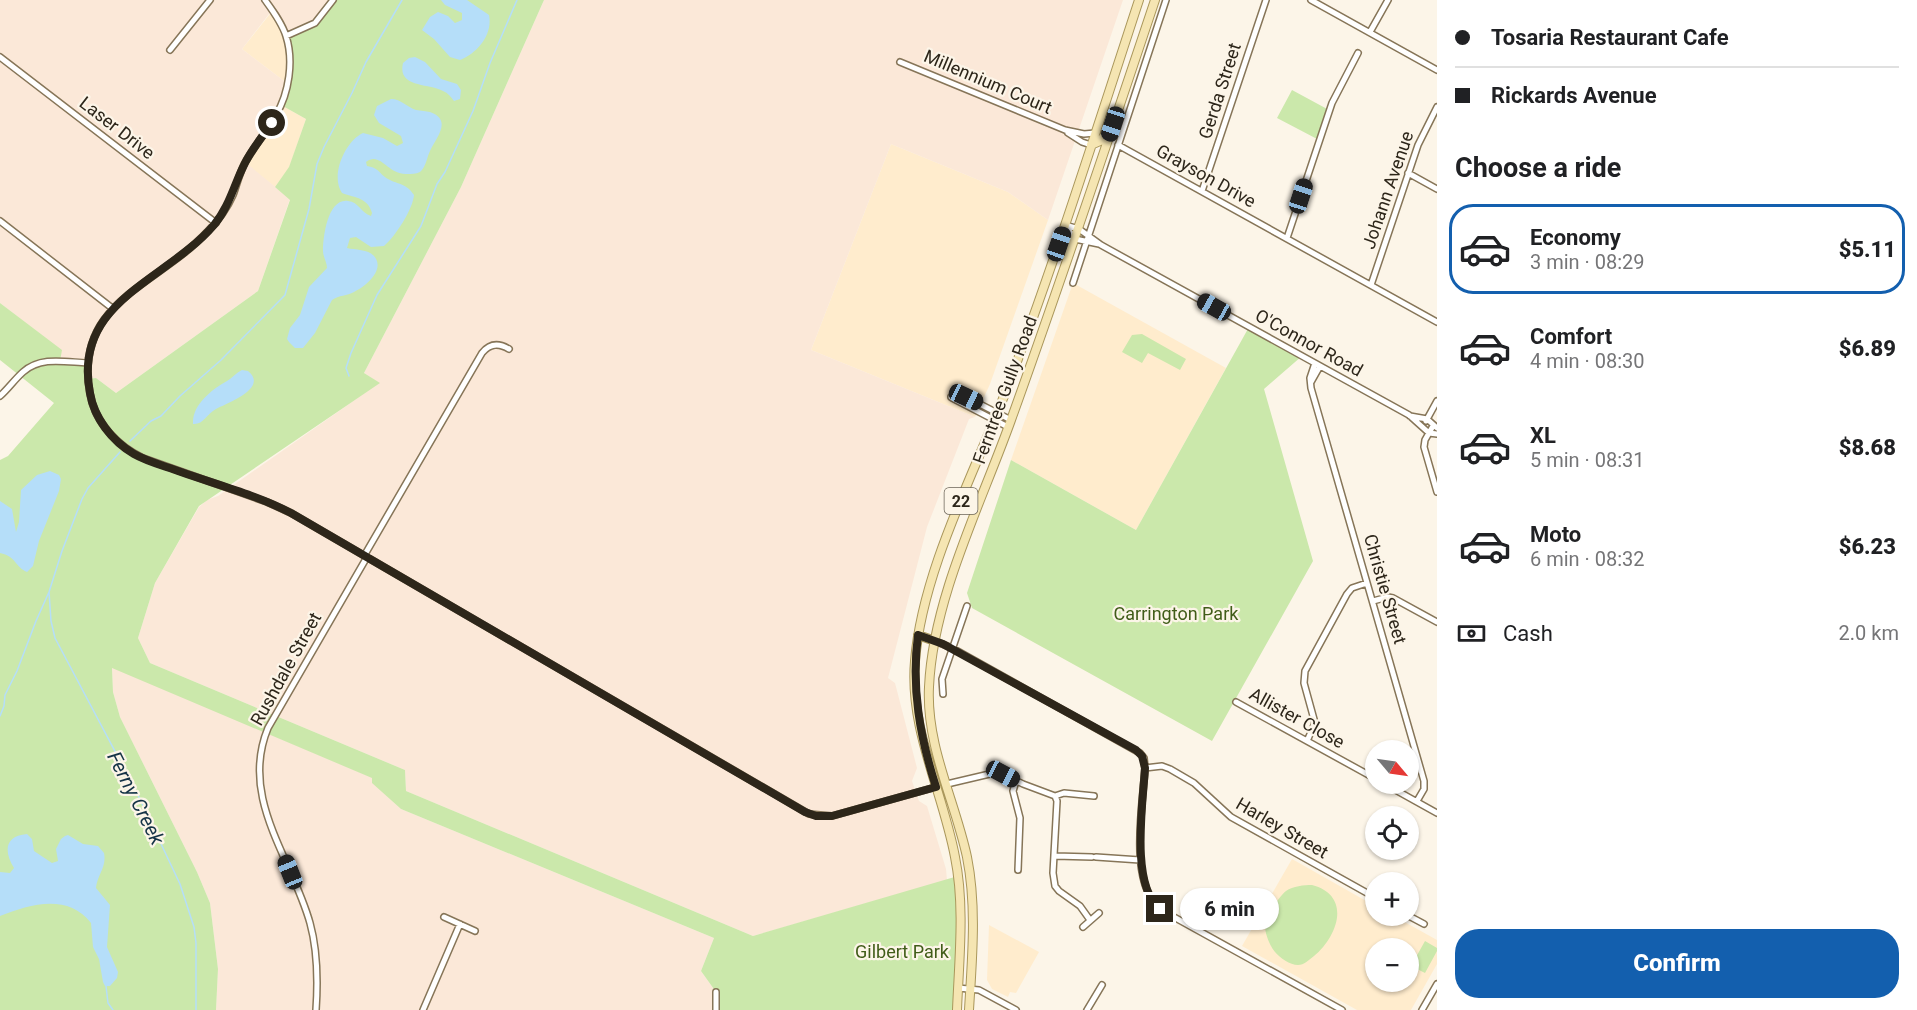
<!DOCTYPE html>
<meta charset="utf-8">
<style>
:root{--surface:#fff;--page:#f6f6f6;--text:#202124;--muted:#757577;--line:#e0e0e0;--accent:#135fae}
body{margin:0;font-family:Roboto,sans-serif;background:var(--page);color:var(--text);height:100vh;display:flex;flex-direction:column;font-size:22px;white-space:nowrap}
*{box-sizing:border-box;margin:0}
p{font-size:20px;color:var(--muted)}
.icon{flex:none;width:33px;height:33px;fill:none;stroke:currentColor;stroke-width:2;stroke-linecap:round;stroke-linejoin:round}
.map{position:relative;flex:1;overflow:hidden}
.side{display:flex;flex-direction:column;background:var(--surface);width:480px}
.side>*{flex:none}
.guide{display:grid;align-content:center;height:132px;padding:0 18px;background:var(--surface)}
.needle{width:39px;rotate:119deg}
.fabs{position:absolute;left:1365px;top:740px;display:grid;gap:12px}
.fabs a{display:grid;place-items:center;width:54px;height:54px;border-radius:50%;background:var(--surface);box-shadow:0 2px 4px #0004;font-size:30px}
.end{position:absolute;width:27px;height:27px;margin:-14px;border:8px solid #2d261a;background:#fff;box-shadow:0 0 0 3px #fff}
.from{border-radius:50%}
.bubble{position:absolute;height:42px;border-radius:21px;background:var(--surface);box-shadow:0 2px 4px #0004;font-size:20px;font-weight:800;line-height:42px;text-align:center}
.car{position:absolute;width:18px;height:36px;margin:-18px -9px;border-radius:8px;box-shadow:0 0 4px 2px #0007;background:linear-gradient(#222 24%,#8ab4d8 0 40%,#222 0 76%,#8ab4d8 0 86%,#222 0)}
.guide b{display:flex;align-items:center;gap:21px;height:57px;font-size:22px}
.guide b+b{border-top:2px solid var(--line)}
.guide i{width:15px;height:15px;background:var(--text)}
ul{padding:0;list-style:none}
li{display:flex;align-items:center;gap:18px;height:90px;margin:0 12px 9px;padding:0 6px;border:3px solid transparent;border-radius:24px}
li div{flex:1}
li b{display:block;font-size:22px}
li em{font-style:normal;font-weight:800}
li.selected{border-color:var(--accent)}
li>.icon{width:54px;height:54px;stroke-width:1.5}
h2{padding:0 18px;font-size:27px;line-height:72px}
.pay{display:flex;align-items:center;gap:15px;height:66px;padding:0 18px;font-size:22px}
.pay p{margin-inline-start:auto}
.primary-button{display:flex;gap:12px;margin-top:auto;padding:12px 18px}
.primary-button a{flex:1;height:69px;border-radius:24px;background:var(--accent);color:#fff;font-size:24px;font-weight:800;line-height:69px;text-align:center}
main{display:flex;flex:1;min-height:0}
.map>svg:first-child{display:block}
.built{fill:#ffeccd;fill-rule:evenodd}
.industrial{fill:#fbe8d8}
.green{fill:#cbe8ab}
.water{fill:#b5def9}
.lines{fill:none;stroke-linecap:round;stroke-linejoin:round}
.stream{stroke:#b5def9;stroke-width:1.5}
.minor-casing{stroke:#867558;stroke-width:8}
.primary-casing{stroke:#aa975b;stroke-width:10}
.minor{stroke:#fff;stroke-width:5}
.primary{stroke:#f5e5b2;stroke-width:8}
.route{stroke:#2d261a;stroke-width:8}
.labels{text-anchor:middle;stroke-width:4.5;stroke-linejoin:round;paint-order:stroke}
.shield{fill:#fcf5e8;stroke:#6b6458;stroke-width:1.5}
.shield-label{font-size:16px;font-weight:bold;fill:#2d261a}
.street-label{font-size:18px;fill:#2d261a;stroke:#fcf5e8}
.park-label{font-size:18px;fill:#415d19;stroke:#fcf5e8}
.water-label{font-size:20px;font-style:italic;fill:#143346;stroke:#fcf5e8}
</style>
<main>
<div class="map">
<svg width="1437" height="1010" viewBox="0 0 1437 1010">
<rect width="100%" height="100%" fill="#fcf5e8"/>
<path class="built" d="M273,10L281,25L288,47V84L242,49Z
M281,105L306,119L289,168L275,187L245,163Z
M891,144L1008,192L1048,220L990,384L975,417L811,350Z
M1073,283L1226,368L1136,530L1011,460Z
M1292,859L1375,906L1376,915H1392L1437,940V964L1411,1010H1357L1242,946ZM1376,948H1408V981H1376Z
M989,925L1039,952L1016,993L1010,992L1008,997L992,989L987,980Z"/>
<path class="industrial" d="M0,0H333L321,18L286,36L272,10L242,49L288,84L283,100L245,162L290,199L258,291L116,393L96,378L87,379L60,361L61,350L0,303Z
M544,0H1123L1048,220L1008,192L891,144L811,350L975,417L969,419L927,527L888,678L895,683L917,768L912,781L919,801L927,806L946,869L947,880L753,936L406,791L405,770L150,663L138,638L155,583L199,507L207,500L218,496L379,383L364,373L461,187Z
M112,667L373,778V783L401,809L714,938L701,971L716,992V1010H216L218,969L210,903L197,872L120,717L113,692Z"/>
<path class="green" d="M333,0H544L461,187L364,373L380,383L199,506L155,583L138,638L150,663L405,770L406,791L753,936L958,876L957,1010H716V992L701,971L714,938L401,809L372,783V778L112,668L113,692L120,717L197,872L210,903L218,969L216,1010H0V460L8,456L54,403L0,360V303L62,350L60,361L87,363V379L96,378L116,393L258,291L290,200L275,187L289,167L306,119L281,105L289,71L286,36L308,27Z
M1292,90L1329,110L1319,140L1277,118Z
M1249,327L1302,356L1264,389L1313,561L1212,741L972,608L967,593L1011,460L1136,530Z
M1142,334L1186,359L1180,370L1148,353L1142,363L1122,352L1132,335Z
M1312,885C1353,896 1337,937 1314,956C1309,960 1304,965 1298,965C1290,965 1280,958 1275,952C1270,946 1265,934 1265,926C1264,920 1280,895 1286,891C1293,886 1304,885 1312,885Z
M1425,941L1437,948V951L1425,973L1411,966Z"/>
<path class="water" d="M441,0H467L489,15C493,34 478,53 460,60L450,57L434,39L422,30L430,17L438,12L448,16L455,23L462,20V13L445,5Z
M415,57L425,62L441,79L457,84L461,90L460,99L454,101C451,97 448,93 443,91C429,83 397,88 403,63L409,58Z
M391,99C401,99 407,107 416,110C421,111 426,111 430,112C453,120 436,138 430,151C427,157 426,167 420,172C416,174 411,174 407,174C387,175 381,151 366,162L367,166C380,168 379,174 388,179C399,185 406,183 414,195C413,209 395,237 384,246L371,247L356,237L350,238L347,248C355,250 368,249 374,256C386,270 365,287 354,292C347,296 339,295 332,300L315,333L303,348H295L289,342L287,339L290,328L300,315L309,287L327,268C327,262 323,257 323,251C323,236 328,198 348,201C359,202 361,213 371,216L372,213C368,198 356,198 342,193C330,176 345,141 363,133L383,138L397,146L403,143L401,136L379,123L374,115L377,106Z
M242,370L248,371C269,388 228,403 216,409C207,414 203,425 193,424C192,405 211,390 227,381C232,378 236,373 242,370Z
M50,471L59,475L61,479L59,491L39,541L33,566L27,572C15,567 16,556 0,553V501L12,509L16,532L19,522L21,490L37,475Z
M27,834L32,839L34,851L52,863L58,861L56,849L61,839L65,836L68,835L83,844L98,846L104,853C107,867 97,875 96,888L110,905L107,947L118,972L117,978L110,986H105L103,982L99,959L93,947L91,923C68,893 30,904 0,916V872L10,873L14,868C4,852 4,836 27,834Z"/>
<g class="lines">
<path class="stream" d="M349,376L346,368L351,353L377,295L421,226L437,184L445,172L473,111L490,63L517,0
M130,441L151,421L161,416L180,396L221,360L285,295L309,209L317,164L324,147L352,93L366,62L402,0
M49,592L51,621L55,638L136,791L180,884L194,927L196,943V1010
M0,716L4,706L5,695L17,671L36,621L49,592L62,551L82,499L88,488L120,452
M106,986L108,1003L113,1010"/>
<g class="minor-casing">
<path id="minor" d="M265,0C273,11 282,23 286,36C294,61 289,93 276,115C267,131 255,145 246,161C240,171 237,184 233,195C227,209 218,221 207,232C157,286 73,302 90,394C95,423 118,446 143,458L267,502L291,513L809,814L832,816L936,787
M1311,0L1437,70
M1370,32L1388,0
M286,36L315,23L333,0
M170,50L210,0
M0,57L216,223
M900,62L1065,130L1084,134L1095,133
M1068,133L1082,142L1091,145
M1118,145L1437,322
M1408,173L1437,189
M1202,191L1266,0
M0,221L112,308
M1065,225L1079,229L1101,245L1409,415L1429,433L1437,434
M1065,225L1075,239L1099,244
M1287,238L1332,103L1358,53
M1073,283L1166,0
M1371,285L1418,145L1437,107
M1315,363L1310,378L1311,388L1424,781V789L1417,801
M1311,382L1320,366
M0,396C8,389 15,379 23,372C41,356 65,362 87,363
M951,397H966L1011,420
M952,398L1008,427
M1410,416L1427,419L1437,428
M1426,421L1437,401
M1433,426L1425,440L1424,447L1437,492
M364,556L482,353C490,343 499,343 509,349
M1373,601L1388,597L1393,598L1437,622
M935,641L952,648L1140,753L1144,758L1145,768C1143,805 1127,887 1163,911L1342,1010
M943,694L942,679L967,606
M1236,702L1376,779
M1307,741L1315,723L1304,683L1305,671L1347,594L1352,588L1367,583
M1145,768L1162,766L1170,769L1194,783L1231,817L1376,898
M1016,781L1013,791L1020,818L1018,870
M1383,783L1437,813
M947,784L998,772L1023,784L1055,796L1057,801L1053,873L1055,886L1059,891L1080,906L1090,920
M1055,796L1064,793L1094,796
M1055,856L1092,857
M1096,857L1140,860
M1407,915L1424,924
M444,917L475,931
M1083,927L1099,913
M958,988L979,990L1016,1010
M316,1010C318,981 318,952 310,923C292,858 239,798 268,728L367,557
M423,1010L460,924
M716,1010V992
M1087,1010L1102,985
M1422,1010L1437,984"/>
</g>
<g class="primary-casing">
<path id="primary" d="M1091,145L1100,141L1109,130
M918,635L935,641
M957,1010C959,960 965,906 955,857C943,792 909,729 915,661C922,572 974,474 1006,391C1055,262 1096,131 1139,0
M969,1010C972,959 977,907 967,857C955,801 926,746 929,687C933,598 981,504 1011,420C1061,281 1108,141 1155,0"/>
</g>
<use href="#minor" class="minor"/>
<use href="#primary" class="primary"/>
</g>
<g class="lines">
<path class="route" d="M272,123C263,136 251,150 244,165C234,185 229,207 214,225C166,281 72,301 90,393C94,418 112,441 134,454C148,462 165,466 181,472C218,485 256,495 291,513L805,812L816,816H832L936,787C920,737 911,688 918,635L943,644L1136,750L1142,756L1145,768C1143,802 1130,886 1160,909"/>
</g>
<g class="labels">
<rect class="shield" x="944.5" y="488" width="33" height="26" rx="4.5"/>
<g class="shield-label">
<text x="961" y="507">22</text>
</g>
<g class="street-label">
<text transform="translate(988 82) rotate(23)" y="6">Millennium Court</text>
<text transform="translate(1220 91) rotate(-72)" y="6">Gerda Street</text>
<text transform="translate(117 128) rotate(38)" y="6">Laser Drive</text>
<text transform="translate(1206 176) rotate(29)" y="6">Grayson Drive</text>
<text transform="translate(1388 190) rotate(-71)" y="6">Johann Avenue</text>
<text transform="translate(1309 343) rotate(29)" y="6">O'Connor Road</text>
<text transform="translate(1005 390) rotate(-70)" y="6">Ferntree Gully Road</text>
<text transform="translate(1385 589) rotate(74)" y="6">Christie Street</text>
<text transform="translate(286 669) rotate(-61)" y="6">Rushdale Street</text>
<text transform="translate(1297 718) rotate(29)" y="6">Allister Close</text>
<text transform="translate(1282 828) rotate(30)" y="6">Harley Street</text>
</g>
<g class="park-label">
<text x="1176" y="620">Carrington Park</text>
<text x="902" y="958">Gilbert Park</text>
</g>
<g class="water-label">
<text transform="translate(136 798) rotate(63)" y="7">Ferny Creek</text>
</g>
</g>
</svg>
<div class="fabs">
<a><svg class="needle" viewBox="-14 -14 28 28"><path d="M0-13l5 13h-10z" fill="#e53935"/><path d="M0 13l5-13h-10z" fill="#757577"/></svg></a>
<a><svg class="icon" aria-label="locate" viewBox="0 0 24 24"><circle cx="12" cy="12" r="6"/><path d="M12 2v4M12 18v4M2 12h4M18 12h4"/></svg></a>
<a>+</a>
<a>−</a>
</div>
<i class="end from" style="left:272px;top:123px"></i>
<i class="end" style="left:1160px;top:909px"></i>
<div class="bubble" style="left:1180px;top:888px;width:99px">6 min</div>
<i class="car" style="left:1113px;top:124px;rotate:198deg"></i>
<i class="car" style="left:1301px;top:196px;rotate:18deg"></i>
<i class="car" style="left:1059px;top:244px;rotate:19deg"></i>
<i class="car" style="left:1214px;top:307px;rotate:299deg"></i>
<i class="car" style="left:966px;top:397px;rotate:115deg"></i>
<i class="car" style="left:1003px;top:774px;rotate:118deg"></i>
<i class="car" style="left:290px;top:872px;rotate:338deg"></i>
</div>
<section class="side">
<div class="guide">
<b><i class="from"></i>Tosaria Restaurant Cafe</b>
<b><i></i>Rickards Avenue</b>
</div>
<h2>Choose a ride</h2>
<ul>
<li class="selected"><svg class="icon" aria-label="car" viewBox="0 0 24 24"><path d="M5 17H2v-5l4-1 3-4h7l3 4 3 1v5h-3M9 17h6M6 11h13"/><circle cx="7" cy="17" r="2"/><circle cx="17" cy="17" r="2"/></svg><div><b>Economy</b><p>3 min · 08:29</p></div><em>$5.11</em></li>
<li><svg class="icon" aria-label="car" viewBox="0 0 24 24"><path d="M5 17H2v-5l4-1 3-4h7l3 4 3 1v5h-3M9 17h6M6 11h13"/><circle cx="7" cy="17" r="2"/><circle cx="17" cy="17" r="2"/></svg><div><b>Comfort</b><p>4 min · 08:30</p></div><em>$6.89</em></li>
<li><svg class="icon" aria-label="car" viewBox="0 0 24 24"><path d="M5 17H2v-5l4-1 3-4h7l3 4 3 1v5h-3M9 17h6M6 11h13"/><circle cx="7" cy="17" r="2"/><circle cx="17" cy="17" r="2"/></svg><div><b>XL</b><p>5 min · 08:31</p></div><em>$8.68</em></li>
<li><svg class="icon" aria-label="car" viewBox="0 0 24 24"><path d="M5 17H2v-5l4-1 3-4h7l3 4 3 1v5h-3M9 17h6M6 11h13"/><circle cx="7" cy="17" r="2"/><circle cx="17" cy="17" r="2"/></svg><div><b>Moto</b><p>6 min · 08:32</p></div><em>$6.23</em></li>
</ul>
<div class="pay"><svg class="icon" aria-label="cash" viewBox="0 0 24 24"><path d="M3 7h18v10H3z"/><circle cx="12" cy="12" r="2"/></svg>Cash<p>2.0 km</p></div>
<div class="primary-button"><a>Confirm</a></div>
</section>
</main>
